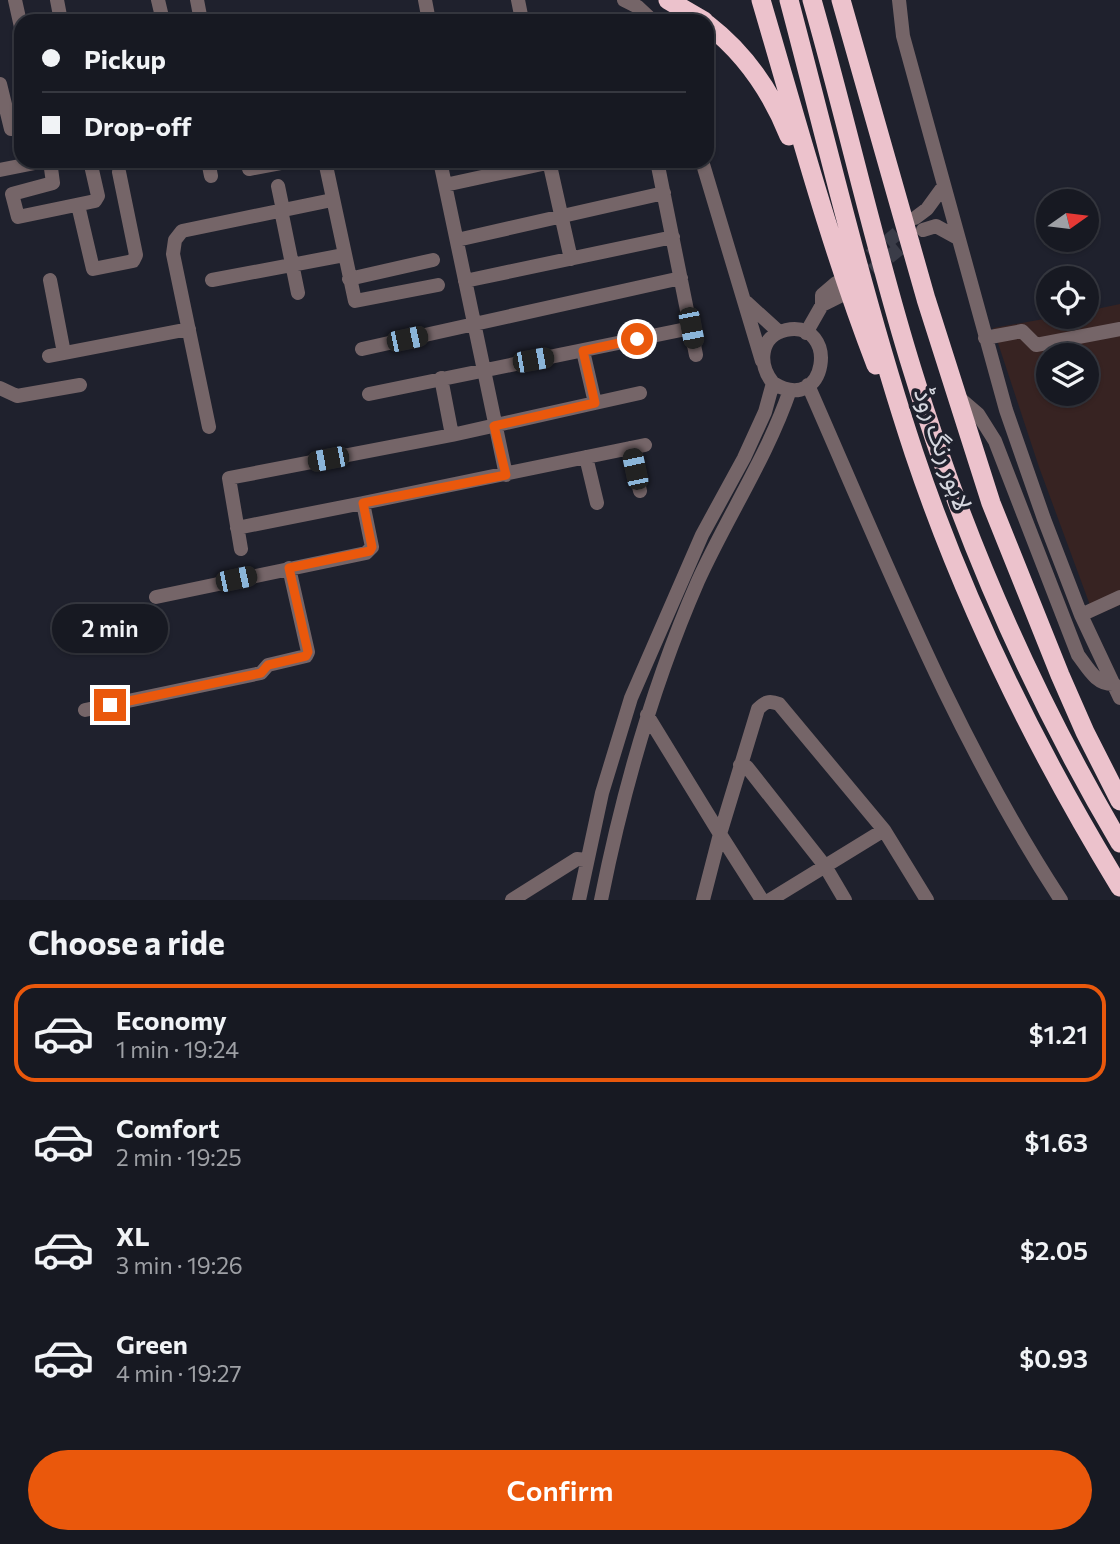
<!DOCTYPE html>
<meta charset="utf-8">
<style>
:root{--surface:#171922;--page:#20222a;--text:#f1f3f6;--muted:#9ea0a5;--line:#363840;--accent:#ea580c}
body{margin:0;font-family:Commissioner,"Noto Sans Arabic",sans-serif;background:var(--page);color:var(--text);height:100vh;display:flex;flex-direction:column;font-size:26px;white-space:nowrap}
*{box-sizing:border-box;margin:0}
p{font-size:23px;color:var(--muted)}
.icon{flex:none;width:38px;height:38px;fill:none;stroke:currentColor;stroke-width:2;stroke-linecap:round;stroke-linejoin:round}
.map{position:relative;height:900px;overflow:hidden}
.details{display:flex;flex-direction:column;background:var(--surface);flex:1}
.details>*{flex:none}
.hud{position:absolute;left:14px;top:14px;width:700px;height:154px;border-radius:21px;box-shadow:0 2px 5px #0004,0 0 0 2px var(--line);display:grid;align-content:center;height:154px;padding:0 28px;background:var(--surface)}
.needle{width:46px;rotate:76deg}
.tools{position:absolute;left:1036px;top:189px;display:grid;gap:14px}
.tools a{display:grid;place-items:center;width:63px;height:63px;border-radius:50%;background:var(--surface);box-shadow:0 2px 5px #0004,0 0 0 2px var(--line);font-size:35px}
.end{position:absolute;width:32px;height:32px;margin:-16px;border:9px solid #ea580c;background:#fff;box-shadow:0 0 0 4px #fff}
.from{border-radius:50%}
.bubble{position:absolute;height:49px;border-radius:24px;background:var(--surface);box-shadow:0 2px 5px #0004,0 0 0 2px var(--line);font-size:23px;font-weight:600;line-height:49px;text-align:center}
.car{position:absolute;width:21px;height:42px;margin:-21px -10px;border-radius:9px;box-shadow:0 0 5px 2px #0007;background:linear-gradient(#222 24%,#8ab4d8 0 40%,#222 0 76%,#8ab4d8 0 86%,#222 0)}
.hud b{display:flex;align-items:center;gap:24px;height:66px;font-size:26px}
.hud b+b{border-top:2px solid var(--line)}
.hud i{width:18px;height:18px;background:var(--text)}
ul{padding:0;list-style:none}
li{display:flex;align-items:center;gap:21px;height:98px;margin:0 14px 10px;padding:0 14px;border:4px solid transparent;border-radius:21px}
li div{flex:1}
li b{display:block;font-size:26px}
li em{font-style:normal;font-weight:600}
li.active{border-color:var(--accent)}
li>.icon{width:63px;height:63px;stroke-width:1.5}
h2{padding:0 28px;font-size:32px;line-height:84px}
.action{display:flex;gap:14px;margin-top:auto;padding:14px 28px}
.action a{flex:1;height:80px;border-radius:42px;background:var(--accent);color:#fff;font-size:28px;font-weight:600;line-height:80px;text-align:center}
.map>svg:first-child{display:block}
.industrial{fill:#372322;fill-rule:evenodd}
.lines{fill:none;stroke-linecap:round;stroke-linejoin:round}
.minor-tunnel{stroke:#3a3c48;stroke-width:14;stroke-dasharray:14 7;stroke-linecap:butt}
.minor{stroke:#756568;stroke-width:14}
.highway{stroke:#ecc2cc;stroke-width:19}
.route{stroke:#ea580c;stroke-width:9}
.labels{text-anchor:middle;stroke-width:7;stroke-linejoin:round;paint-order:stroke}
.street-label{font-size:26px;fill:#d5d7df;stroke:#1f212d}
</style>
<div class="map">
<svg width="1120" height="900" viewBox="0 0 1120 900">
<rect width="100%" height="100%" fill="#1f212d"/>
<path class="industrial" d="M1120,304V605L1094,616L1039,467L993,328L1055,317H1087V311ZM1048,355H1087V394H1048Z"/>
<g class="lines">
<path class="minor-tunnel" d="M854,269L911,222
M856,284L916,235"/>
<path class="minor" d="M15,0L21,27
M57,0L61,21
M158,0L163,21
M197,0L201,21
M425,0L429,21
M624,0L638,7L653,21
M899,0L903,36L1006,410L1044,519L1081,615L1120,698
M510,21L518,19L521,15L518,0
M0,84L11,129
M50,161L53,183L12,194L18,217L95,201L98,196L90,161
M208,161L211,176
M325,161L355,301L438,285
M440,161L506,475
M549,161L571,259
M657,161L696,355
M702,161L762,361
M249,169L291,161
M0,170L45,161
M445,185L556,161
M278,186L283,210
M78,205L93,269L133,261L136,255L119,172
M281,210L298,293
M915,218L927,209L943,187
M923,230L936,226L956,237
M457,240L664,193
M349,279L433,260
M50,280L64,353
M212,280L344,255
M465,281L673,237
M746,302L779,332
M822,305L842,295
M806,333L822,305V295L836,283
M985,338L1022,331L1036,345L1120,329
M362,349L681,278
M49,356L189,329
M441,378L452,435
M808,385C885,560 956,740 1061,900
M0,388L17,396L80,385
M369,394L691,328
M957,396L978,414L995,441L1078,655C1088,668 1096,685 1114,684
M595,403L640,393
M209,427L173,254L175,240L182,231L332,200
M630,448L640,491
M586,457L597,503
M237,528L363,503
M241,549L229,478L452,435L595,403L583,351
M156,597L366,553L372,547L363,503L645,445
M1081,615L1120,597
M85,710L261,673L268,665L306,656L308,652L289,568
M647,715L720,834L703,900
M740,765L747,767L825,866L845,900
M512,900L577,859L587,860
M579,900L602,793L631,698L702,535L744,458L765,412L773,383C758,365 759,336 786,330C840,319 828,417 773,383
M601,900C623,790 653,684 698,581C727,517 767,457 790,390
M762,900L720,834L758,709C765,702 769,700 779,704L884,830L927,900
M770,900L884,830"/>
<path class="highway" d="M668,0L704,21
M761,0C797,122 830,246 876,365
M789,0C829,151 865,305 914,453C965,605 1037,751 1120,887
M812,0C847,122 874,247 912,369C962,534 1032,694 1120,843
M841,0L926,299L991,503L1060,675L1085,732L1120,801
M707,24C746,54 771,91 789,136"/>
</g>
<g class="lines">
<path class="route" d="M110,705L261,673L268,665L306,656L308,652L289,568L370,551L372,547L363,503L506,475L494,426L595,403L583,351L637,339"/>
</g>
<g class="labels">
<g class="street-label">
<text transform="translate(943 449) rotate(71)" y="9">لاہور رنگ روڈ</text>
</g>
</g>
</svg>
<div class="tools">
<a><svg class="needle" viewBox="-14 -14 28 28"><path d="M0-13l5 13h-10z" fill="#e53935"/><path d="M0 13l5-13h-10z" fill="#9ea0a5"/></svg></a>
<a><svg class="icon" aria-label="locate" viewBox="0 0 24 24"><circle cx="12" cy="12" r="6"/><path d="M12 2v4M12 18v4M2 12h4M18 12h4"/></svg></a>
<a><svg class="icon" aria-label="layers" viewBox="0 0 24 24"><path d="M12 4l9 5-9 5-9-5zM3 14l9 5 9-5"/></svg></a>
</div>
<i class="end from" style="left:637px;top:339px"></i>
<i class="end" style="left:110px;top:705px"></i>
<div class="bubble" style="left:52px;top:604px;width:116px">2 min</div>
<i class="car" style="left:691px;top:328px;rotate:169deg"></i>
<i class="car" style="left:407px;top:339px;rotate:78deg"></i>
<i class="car" style="left:533px;top:360px;rotate:80deg"></i>
<i class="car" style="left:328px;top:459px;rotate:259deg"></i>
<i class="car" style="left:635px;top:469px;rotate:348deg"></i>
<i class="car" style="left:236px;top:579px;rotate:78deg"></i>
<div class="hud">
<b><i class="from"></i>Pickup</b>
<b><i></i>Drop-off</b>
</div>
</div>
<section class="details">
<h2>Choose a ride</h2>
<ul>
<li class="active"><svg class="icon" aria-label="car" viewBox="0 0 24 24"><path d="M5 17H2v-5l4-1 3-4h7l3 4 3 1v5h-3M9 17h6M6 11h13"/><circle cx="7" cy="17" r="2"/><circle cx="17" cy="17" r="2"/></svg><div><b>Economy</b><p>1 min · 19:24</p></div><em>$1.21</em></li>
<li><svg class="icon" aria-label="car" viewBox="0 0 24 24"><path d="M5 17H2v-5l4-1 3-4h7l3 4 3 1v5h-3M9 17h6M6 11h13"/><circle cx="7" cy="17" r="2"/><circle cx="17" cy="17" r="2"/></svg><div><b>Comfort</b><p>2 min · 19:25</p></div><em>$1.63</em></li>
<li><svg class="icon" aria-label="car" viewBox="0 0 24 24"><path d="M5 17H2v-5l4-1 3-4h7l3 4 3 1v5h-3M9 17h6M6 11h13"/><circle cx="7" cy="17" r="2"/><circle cx="17" cy="17" r="2"/></svg><div><b>XL</b><p>3 min · 19:26</p></div><em>$2.05</em></li>
<li><svg class="icon" aria-label="car" viewBox="0 0 24 24"><path d="M5 17H2v-5l4-1 3-4h7l3 4 3 1v5h-3M9 17h6M6 11h13"/><circle cx="7" cy="17" r="2"/><circle cx="17" cy="17" r="2"/></svg><div><b>Green</b><p>4 min · 19:27</p></div><em>$0.93</em></li>
</ul>
<div class="action"><a>Confirm</a></div>
</section>
